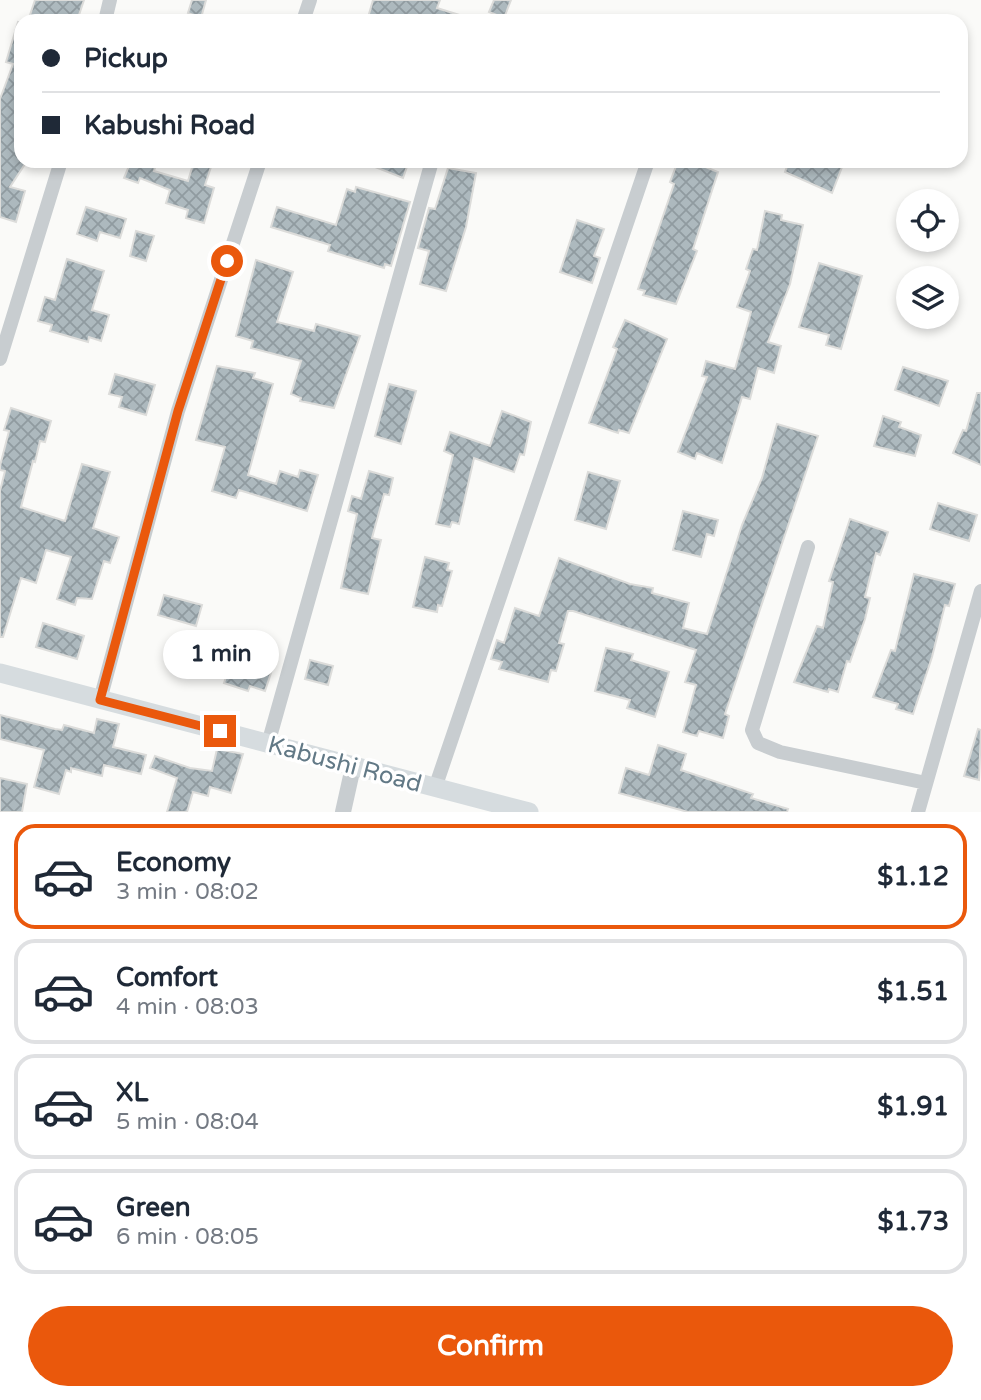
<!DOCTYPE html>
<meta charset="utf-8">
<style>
:root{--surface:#fff;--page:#f6f6f7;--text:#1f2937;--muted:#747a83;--line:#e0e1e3;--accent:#ea580c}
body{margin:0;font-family:"Varela Round",sans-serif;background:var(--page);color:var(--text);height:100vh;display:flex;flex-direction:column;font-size:26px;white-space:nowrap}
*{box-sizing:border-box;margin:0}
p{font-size:23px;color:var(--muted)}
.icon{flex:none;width:38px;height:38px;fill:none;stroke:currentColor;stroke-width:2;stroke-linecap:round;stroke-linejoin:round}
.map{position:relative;height:812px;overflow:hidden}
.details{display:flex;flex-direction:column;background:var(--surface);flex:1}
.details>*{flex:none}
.banner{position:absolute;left:14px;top:14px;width:954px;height:154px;border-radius:21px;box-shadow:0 4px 10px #0003;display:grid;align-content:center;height:154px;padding:0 28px;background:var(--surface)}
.controls{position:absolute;left:896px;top:189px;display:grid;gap:14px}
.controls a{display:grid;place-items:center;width:63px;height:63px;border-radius:50%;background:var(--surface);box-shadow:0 4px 10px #0003;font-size:35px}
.end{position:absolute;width:32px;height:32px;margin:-16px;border:9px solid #ea580c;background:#fff;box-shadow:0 0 0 4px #fff}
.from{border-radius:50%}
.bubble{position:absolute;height:49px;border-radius:24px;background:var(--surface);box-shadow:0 4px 10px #0003;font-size:23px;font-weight:800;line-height:49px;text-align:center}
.banner b{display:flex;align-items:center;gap:24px;height:66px;font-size:26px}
.banner b+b{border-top:2px solid var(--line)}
.banner i{width:18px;height:18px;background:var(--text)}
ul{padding:12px 0 0;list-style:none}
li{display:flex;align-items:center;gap:21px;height:105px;margin:0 14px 10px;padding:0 14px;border:4px solid var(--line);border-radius:21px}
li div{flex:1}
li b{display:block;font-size:26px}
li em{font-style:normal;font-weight:800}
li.active{border-color:var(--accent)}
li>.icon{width:63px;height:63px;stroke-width:1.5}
.action{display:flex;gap:14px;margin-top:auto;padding:14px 28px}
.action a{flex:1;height:80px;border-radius:42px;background:var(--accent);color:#fff;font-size:28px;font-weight:800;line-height:80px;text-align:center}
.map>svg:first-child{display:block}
.building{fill:url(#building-cross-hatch);stroke:#dcdcda;stroke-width:2}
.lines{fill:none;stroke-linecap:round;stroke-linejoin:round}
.minor{stroke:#c8cdd0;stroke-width:14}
.tertiary{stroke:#c8cdd0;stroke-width:16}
.secondary{stroke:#d6dcdf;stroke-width:19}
.route{stroke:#ea580c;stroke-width:9}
.labels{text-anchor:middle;stroke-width:7;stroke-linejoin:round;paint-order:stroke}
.street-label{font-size:24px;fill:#627986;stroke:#fff}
</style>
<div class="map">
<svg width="981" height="812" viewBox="0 0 981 812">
<defs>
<pattern id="building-cross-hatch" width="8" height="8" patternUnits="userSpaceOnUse" patternTransform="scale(1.75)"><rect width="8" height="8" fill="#adb9be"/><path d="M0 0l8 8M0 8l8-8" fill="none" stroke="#909ba0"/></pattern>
</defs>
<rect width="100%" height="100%" fill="#fafaf8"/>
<path class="building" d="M35,0H84L77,21H28Z
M192,0H206L201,18L188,13Z
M373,0H440L437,8L469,18L468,21H367Z
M494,0H511L504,18L489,12Z
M18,22L21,23V161H27L10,187L25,191L16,222L0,217V99L13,64L6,62Z
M131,161H139L155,168L154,171L188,181L194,161H213L205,185L214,188L204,223L186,218L188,210L166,203L170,190L140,178L138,183L124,178Z
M360,161H409L403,178Z
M678,161H700L698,164L718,172L693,249L697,251L676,304L643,295L645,291L638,289L674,184L670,182Z
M789,161H825L842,167L832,193L785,172Z
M448,168L476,173L466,227L446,291L420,284L429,251L418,248L429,208L435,209Z
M356,187L410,202L391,266L385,264L384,268L328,251L330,245L271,227L277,207L336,225L347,189L355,192Z
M86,207L126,219L120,238L100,232L97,241L77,234Z
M765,211L782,215L781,220L803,225L790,284L768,342L781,346L774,373L758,368L750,399L742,397L722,463L697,453L695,459L678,452L707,377L702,376L706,361L735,369L751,312L737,307L750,271L746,269L753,249L757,250Z
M577,220L604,229L594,256L600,258L592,283L560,272Z
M136,231L154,236L146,261L130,256Z
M67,259L104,271L92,310L109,315L101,341L89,337L88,342L50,331L52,325L38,321L45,297L55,300Z
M256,260L293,272L277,322L314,331L316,324L360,336L334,408L300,401L301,398L291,394L301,361L251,348L253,341L236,336Z
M819,263L862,276L841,349L826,345L829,335L799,327Z
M625,320L667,339L629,433L619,430L618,433L589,423L617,349L613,347Z
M217,366L255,373L253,378L273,384L248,475L276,484L280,471L298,477L300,470L318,475L307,511L239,490L236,498L212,491L225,447L196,440Z
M903,367L948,381L939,406L895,390Z
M115,374L155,385L146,415L119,407L122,397L109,394Z
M389,384L416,391L401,444L375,436Z
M977,393H981V465L953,453L963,430L966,431Z
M11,408L51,421L45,442L40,441L35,462L33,461L21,507L65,521L82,464L110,472L93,528L119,537L110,563L104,561L92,599L77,598L75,605L57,599L71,557L46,550L36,583L21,578L3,637H0V491L5,471L0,470V466L9,431L4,430Z
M502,411L531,422L524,455L520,454L514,472L474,458L459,524L452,522L450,527L436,524L453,455L444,451L450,432L490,446Z
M883,416L901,422L899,427L921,435L915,456L874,446Z
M777,424L818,436L725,714L729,716L723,738L699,731L697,736L683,732L696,685L685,682L696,650L573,611H568L559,643L564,644L556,671L551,670L548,682L499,669L502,662L491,659L497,640L504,643L515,608L539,616L559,558L630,584L653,588L652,593L689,603L683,628L707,634L742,525L762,478Z
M369,471L393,478L389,495L384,494L372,538L381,540L368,594L341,588L357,514L348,511L352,496L361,499Z
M588,472L620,481L606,529L575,520Z
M938,503L977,515L969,541L930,529Z
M683,511L718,520L714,536L707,534L701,557L673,550Z
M850,519L888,532L880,555L876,553L865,597L870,598L865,619L850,662L847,661L838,692L829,689L828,692L794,682L817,626L823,628L833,582L829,581Z
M425,557L449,563L447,570L452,571L442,606L438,605L437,612L413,607Z
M914,574L955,584L949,606L945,605L932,657L913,714L896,709L898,704L873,697L891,650L895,651Z
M164,595L202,605L196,626L158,615Z
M43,623L84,636L77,659L36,647Z
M606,648L633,654L631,660L669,672L655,717L627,708L630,700L595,691Z
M218,653L272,670L265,691L250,686L248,691L224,683L226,677L211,673Z
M310,660L333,666L328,685L305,679Z
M0,715L55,729L62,730L64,725L94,733L97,719L119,724L113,747L146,755L141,774L104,765L102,776L71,768V772L66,770L59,794L34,787L44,750L0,739Z
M978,729L981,730L979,780L964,776Z
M658,745L686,754L681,770L753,794L751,798L788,809L787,812H688L619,793L626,768L649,775Z
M217,749L243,754L231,793L210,787L208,796L193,792L187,812H167L177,778L150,768L155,756L190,768L212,771Z
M0,778L27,784L22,812H0Z"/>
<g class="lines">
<path class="minor" d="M105,21L110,0
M303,21L310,0
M0,359L61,161
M808,547L752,730L758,743L780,752L926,783
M100,700L178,411L260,161
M268,744L432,161
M435,788L648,161
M918,812L981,591"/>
<path class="tertiary" d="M343,812L353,767"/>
<path class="secondary" d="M0,673L529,812"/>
</g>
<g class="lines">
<path class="route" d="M220,731L100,700L178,411L227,261"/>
</g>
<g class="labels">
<g class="street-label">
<text transform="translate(345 764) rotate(15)" y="8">Kabushi Road</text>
</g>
</g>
</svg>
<div class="controls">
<a><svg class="icon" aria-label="locate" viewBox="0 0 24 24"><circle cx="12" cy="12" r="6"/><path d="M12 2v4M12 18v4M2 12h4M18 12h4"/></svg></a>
<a><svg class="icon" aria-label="layers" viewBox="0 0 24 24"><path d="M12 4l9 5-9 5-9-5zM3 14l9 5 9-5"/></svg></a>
</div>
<i class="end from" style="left:227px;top:261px"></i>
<i class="end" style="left:220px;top:731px"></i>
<div class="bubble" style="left:163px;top:630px;width:116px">1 min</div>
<div class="banner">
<b><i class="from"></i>Pickup</b>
<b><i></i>Kabushi Road</b>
</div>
</div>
<section class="details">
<ul>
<li class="active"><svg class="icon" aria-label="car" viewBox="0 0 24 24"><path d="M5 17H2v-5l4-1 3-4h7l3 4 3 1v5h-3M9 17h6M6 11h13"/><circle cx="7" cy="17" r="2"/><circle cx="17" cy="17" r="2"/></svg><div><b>Economy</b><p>3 min · 08:02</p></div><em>$1.12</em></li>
<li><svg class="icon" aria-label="car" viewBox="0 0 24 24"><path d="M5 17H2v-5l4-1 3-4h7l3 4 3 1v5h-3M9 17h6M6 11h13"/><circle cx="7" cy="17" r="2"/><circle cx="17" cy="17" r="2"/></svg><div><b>Comfort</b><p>4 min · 08:03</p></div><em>$1.51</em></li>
<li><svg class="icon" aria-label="car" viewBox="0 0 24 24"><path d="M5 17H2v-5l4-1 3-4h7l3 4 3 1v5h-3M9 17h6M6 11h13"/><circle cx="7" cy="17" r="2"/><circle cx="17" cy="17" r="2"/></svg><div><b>XL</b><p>5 min · 08:04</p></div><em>$1.91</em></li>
<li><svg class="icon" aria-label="car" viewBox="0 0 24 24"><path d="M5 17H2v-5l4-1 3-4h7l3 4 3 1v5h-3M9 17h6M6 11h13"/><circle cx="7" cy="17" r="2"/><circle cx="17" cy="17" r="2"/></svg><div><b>Green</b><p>6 min · 08:05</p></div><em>$1.73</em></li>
</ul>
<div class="action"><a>Confirm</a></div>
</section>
